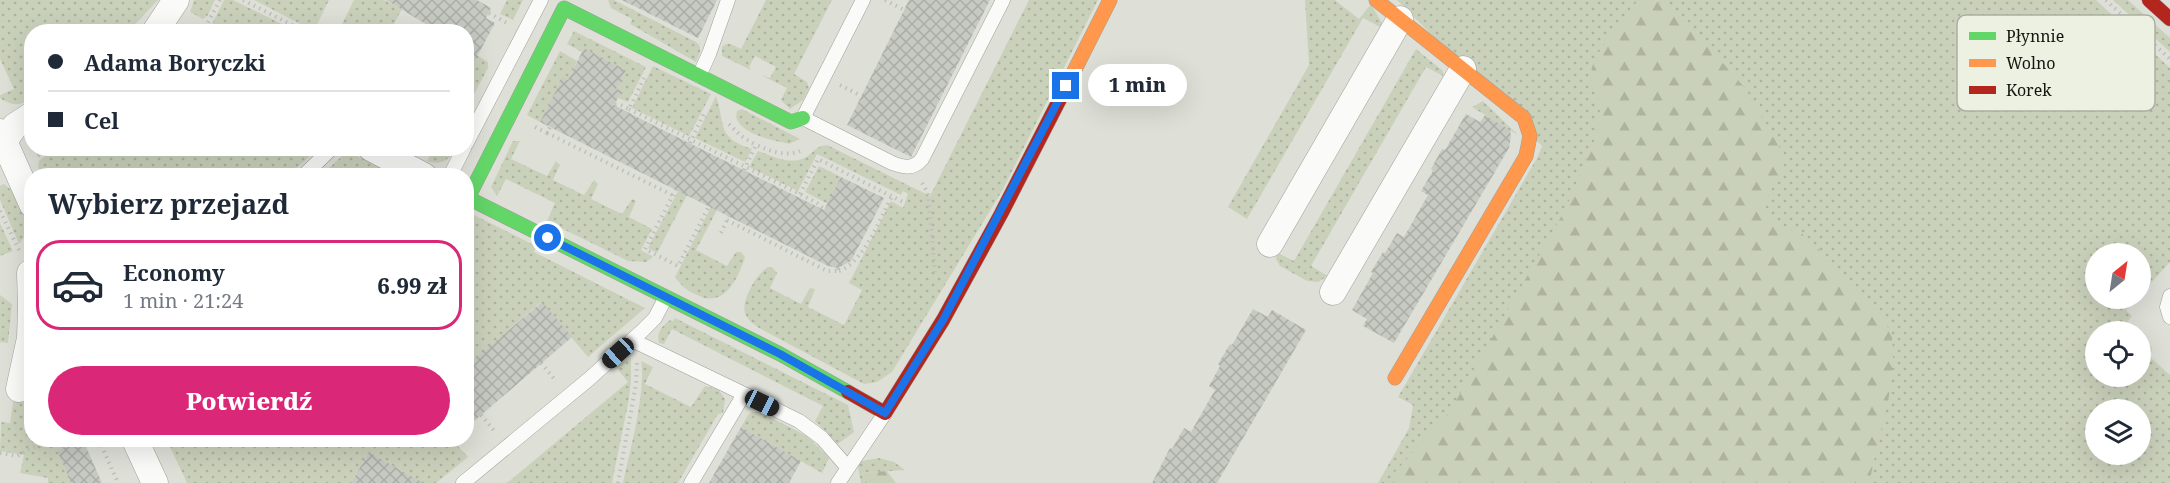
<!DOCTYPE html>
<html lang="pl">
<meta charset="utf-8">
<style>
:root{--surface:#fff;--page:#f2f2f3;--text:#1f2937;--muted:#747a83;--line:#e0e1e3;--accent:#db2777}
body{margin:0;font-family:"Noto Serif",serif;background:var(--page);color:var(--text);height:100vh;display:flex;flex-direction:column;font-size:22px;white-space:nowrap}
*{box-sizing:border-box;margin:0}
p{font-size:20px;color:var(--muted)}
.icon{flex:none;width:33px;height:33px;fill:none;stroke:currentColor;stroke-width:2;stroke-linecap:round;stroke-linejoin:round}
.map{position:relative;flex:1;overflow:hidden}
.sheet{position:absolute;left:24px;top:168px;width:450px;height:279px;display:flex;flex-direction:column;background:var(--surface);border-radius:24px;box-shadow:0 6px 24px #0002}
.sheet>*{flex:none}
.top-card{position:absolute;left:24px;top:24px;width:450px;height:132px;border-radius:24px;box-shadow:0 6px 24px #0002;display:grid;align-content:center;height:132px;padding:0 24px;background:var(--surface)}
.needle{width:39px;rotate:30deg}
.buttons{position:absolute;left:2085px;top:243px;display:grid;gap:12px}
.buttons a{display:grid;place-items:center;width:66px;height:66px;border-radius:50%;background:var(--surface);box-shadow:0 6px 24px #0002;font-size:30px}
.end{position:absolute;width:27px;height:27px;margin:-14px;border:8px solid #1a73e8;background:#fff;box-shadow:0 0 0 3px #fff}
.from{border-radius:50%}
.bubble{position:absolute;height:42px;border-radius:21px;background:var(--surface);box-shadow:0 6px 24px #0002;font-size:20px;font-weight:800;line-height:42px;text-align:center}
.car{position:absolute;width:18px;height:36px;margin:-18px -9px;border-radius:8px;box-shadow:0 0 4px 2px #0007;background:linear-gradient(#222 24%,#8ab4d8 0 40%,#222 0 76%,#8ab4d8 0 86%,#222 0)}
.top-card b{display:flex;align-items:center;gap:21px;height:57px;font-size:22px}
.top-card b+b{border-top:2px solid var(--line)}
.top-card i{width:15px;height:15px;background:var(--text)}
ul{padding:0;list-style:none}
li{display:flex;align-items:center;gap:18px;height:90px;margin:0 12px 9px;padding:0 12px;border:3px solid var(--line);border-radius:24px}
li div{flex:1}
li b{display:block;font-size:22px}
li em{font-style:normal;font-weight:800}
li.active{border-color:var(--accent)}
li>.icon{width:54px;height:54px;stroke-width:1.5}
h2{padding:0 24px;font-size:27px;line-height:72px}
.button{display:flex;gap:12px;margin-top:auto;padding:12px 24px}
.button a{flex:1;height:69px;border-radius:36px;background:var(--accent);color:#fff;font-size:24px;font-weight:800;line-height:69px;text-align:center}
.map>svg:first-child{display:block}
.grass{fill:url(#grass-dots);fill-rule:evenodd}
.forest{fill:url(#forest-firs)}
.building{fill:url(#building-cross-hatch)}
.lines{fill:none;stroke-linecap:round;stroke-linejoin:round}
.lane-casing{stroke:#9ea099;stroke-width:15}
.street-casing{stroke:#9ea099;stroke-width:27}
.fast-casing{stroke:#9ea099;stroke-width:15}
.slow-casing{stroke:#9ea099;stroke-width:15}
.jam-casing{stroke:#9ea099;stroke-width:15}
.path{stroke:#bfbfbd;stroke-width:4;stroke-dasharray:1.5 4.5;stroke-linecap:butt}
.lane{stroke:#fafaf9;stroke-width:14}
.street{stroke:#fafaf9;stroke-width:26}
.fast{stroke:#63d668;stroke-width:14}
.slow{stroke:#ff974d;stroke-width:14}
.jam{stroke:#b3261e;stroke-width:14}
.route{stroke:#1a73e8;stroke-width:8}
.key{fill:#ecf1e2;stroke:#abafa3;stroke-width:1.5}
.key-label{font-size:16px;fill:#141611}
</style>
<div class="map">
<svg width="2170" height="483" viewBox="0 0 2170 483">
<defs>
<pattern id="grass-dots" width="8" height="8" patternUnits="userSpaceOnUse" patternTransform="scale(1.5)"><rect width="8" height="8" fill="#cad1bb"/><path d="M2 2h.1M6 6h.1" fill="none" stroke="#adb3a0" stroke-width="1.8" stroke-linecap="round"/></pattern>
<pattern id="forest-firs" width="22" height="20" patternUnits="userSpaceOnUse" patternTransform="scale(1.5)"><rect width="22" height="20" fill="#cad1bb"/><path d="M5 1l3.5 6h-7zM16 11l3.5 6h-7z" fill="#adb3a0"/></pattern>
<pattern id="building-cross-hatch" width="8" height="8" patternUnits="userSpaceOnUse" patternTransform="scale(1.5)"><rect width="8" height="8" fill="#c7c9c3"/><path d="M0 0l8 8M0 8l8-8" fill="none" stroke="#aaaca6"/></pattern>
</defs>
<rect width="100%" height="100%" fill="#dee0d8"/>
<path class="grass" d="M0,0H158L129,31L32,32L31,99C20,106 11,106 0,98V95L14,89L0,59Z
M194,0H215L208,15L203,19L190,12Z
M224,0H233L296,31H228L212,24Z
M254,0H329L314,31Z
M354,0H384L402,9L390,31H384L369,24L365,31L338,32Z
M507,0H523L513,20L500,14Z
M608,0H614L696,42C704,48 699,55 696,62L630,24L632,19L611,8Z
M766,0H832L794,74L807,82L809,88L803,100L790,109L781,100L787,88L761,75L770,78L776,67L755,56L749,67L751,70L722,56V47C728,40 734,46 741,49Z
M1029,0H1098L1002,191L892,372L877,382L864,384L759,328C754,324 747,320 745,313C741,300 757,273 768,267L773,268L777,273L770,288L801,304L810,288L815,289L808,307L844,325L862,290L849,283L891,201L903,208L908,194L903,191L901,195L817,154L798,191L749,167L758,151C773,156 791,166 806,157C816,151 814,147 827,145L930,196Z
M1305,0H1335L1359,19L1371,4L1382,23L1380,27L1363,18L1247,219L1228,207L1309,65Z
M1397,0H2096L2170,68V262L2141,294L2140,254H2096V298L2137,299L2126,310L2132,316L2120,331L2096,332V376H2140L2141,349L2143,350L2148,344L2152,347L2150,357L2170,375V483H1378L1409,428L1413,405L1398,397L1537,158L1542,146ZM2096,410H2140V454H2096Z
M2113,0H2128L2170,38V52Z
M574,31L646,67L628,102L618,98L621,92L616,89L626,70L584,48L582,52L567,44Z
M466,49L488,62V68L473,96L467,92Z
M1416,49L1443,71V76L1426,67L1311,266L1328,276L1318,282L1307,281L1280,266L1276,259V252L1294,261Z
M560,51L577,61L568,80L563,78L540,122L527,115Z
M653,66L711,94L689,136L632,108Z
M716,96C726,126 716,137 752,149L745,162L695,138Z
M1483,101L1518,135L1472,107Z
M742,109L800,139L789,144C773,140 741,135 736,117L737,111Z
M513,141H520L511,159L547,176L556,161L560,165L553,180L584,195L594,180L598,184L591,199L622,214L632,199L636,201L629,217L652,229L641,250L653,257L646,262L628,261L547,221L555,203L506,179L497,196L491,187Z
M434,148L446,149L454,152C447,162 438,165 427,161Z
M54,149V148L313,149C310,159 300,165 291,172L287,169L280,175H42L38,167L39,161Z
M347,155L357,156L395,175H329L327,170L342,156Z
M819,166L841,177L828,204L805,192Z
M4,184C21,196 37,226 19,244L0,200V186Z
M678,191L687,195L657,253L648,248Z
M711,207L717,210L696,250L727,266L736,252H741L745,257C738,279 724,309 697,295C688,291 681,286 675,277Z
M466,211L536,246L534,252L645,308L588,357L541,302L467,366Z
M0,223L13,251L0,256Z
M0,295L12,304L8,343L0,342Z
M675,318L848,405L854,432L838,444L815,421L823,406L672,329L664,344L659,343C656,333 662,326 670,320L673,321Z
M631,358V381L629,399L612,483H507L628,382L615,366Z
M641,361L653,367L645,384L691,407L705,386L718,389L725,399L723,413L718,414L678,483H623C630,451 646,392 641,361Z
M14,396L31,400L32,440H81L57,450L71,483H48V478L20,473L24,455L0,451L1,422L10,423Z
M752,412H760L807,436L829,458L822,473L741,427L748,415Z
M167,440H219L222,442L225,440H452L468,457L436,483H416L409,475L369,452L351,483H187Z
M879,458L894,462L905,470L863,473L865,483H861L857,462Z"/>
<path class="forest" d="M1639,0H1657L1697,34L1745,88L1781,150L1783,167L1765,201L1766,212L1784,228L1801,233L1818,248L1831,268L1881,313L1892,336L1893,359L1889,396L1869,483H1388L1393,474L1449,413L1565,210L1594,141L1600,112L1598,97L1592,84L1591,73L1594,59L1628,11Z
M887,471L896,483H865L863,473Z"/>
<path class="building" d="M386,0H477L491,8L486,18L495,23L466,77V32H439Z
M622,0H717L698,38Z
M909,0H990L911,157L847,125Z
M584,48L626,70L616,89L622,91L614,105L643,120L824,210L841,177L884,198L851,261L838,268L828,266L540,122L563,77L568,80Z
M1466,114L1480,122L1485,115L1510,130L1511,136L1509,148L1394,343L1363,326L1367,319L1352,310L1373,273L1371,272L1383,252L1385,253L1397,233L1404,237L1428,195L1421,191L1433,171L1431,169L1442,149L1445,150Z
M542,302L572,337L466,428V366Z
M1253,309L1268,317L1272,310L1306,330L1217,483H1152L1170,448L1172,449L1184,428L1191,432L1215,390L1209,386L1220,366L1218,364L1230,344L1232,345Z
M741,427L801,461L789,483H709Z
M83,440L102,483H71L57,450Z
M369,452L423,483H351Z"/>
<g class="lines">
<g class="lane-casing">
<path id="lane" d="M863,0L803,118L892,163C903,167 913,170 922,159L1003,0
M699,76L709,54L728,0
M466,144L541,0
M303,176L332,148
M450,176L464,148
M2170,296L2167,307L2170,317
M632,340L744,394
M463,483L589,379L641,332L655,318L666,297
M691,483L744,394L799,421L822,438L848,468
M838,483L885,413"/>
</g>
<g class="street-casing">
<path id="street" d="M155,32L176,0
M0,132L32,204
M0,147L15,126L32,115
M371,148L424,176
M1270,244L1400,19
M1333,292L1463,69
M19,389L30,338L31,307L30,273
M135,440L155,483"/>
</g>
<g class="fast-casing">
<path id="fast" d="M466,197L780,354L848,392
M468,198L564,8L791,122L803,118"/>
</g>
<g class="slow-casing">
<path id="slow" d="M1376,0L1524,118L1530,136L1526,156L1395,378
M1064,91L1110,0"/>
</g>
<g class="jam-casing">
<path id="jam" d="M2149,0L2170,19
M848,392L885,413L943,320L1001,214L1064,91"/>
</g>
<path class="path" d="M220,0L207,24L222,32
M243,0L306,32
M885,0L904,10
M2106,0L2123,16
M489,13L509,24
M424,32L428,24
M2155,45L2170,59
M840,85L861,96
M615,105H621L629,109L644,78
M629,109L800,194L817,203L825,210
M729,124L741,136L756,145
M535,127L547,133L550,127
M547,133L672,195
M690,143L705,111
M38,156L49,148
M744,170L756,145C771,151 785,157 800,151
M922,183L928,193L935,273
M676,189L645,249L678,266L709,206
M800,194L818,159L903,202
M0,211L20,252
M727,220L827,271H839L838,268
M721,233L729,216
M839,271C863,263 880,219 892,196
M541,363L556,381
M481,415L496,433
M99,440L118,483
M0,453L17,456L31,448L62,440
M618,483L636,384L637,363"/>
<use href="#lane" class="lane"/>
<use href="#street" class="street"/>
<use href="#fast" class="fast"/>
<use href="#slow" class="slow"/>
<use href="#jam" class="jam"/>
</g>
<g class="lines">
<path class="route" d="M548,238L780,354L885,413L943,320L1066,86"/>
</g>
<rect x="1957" y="15" width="198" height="96" rx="9" class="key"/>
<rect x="1969" y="32" width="27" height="8" fill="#63d668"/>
<rect x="1969" y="59" width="27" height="8" fill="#ff974d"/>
<rect x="1969" y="86" width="27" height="8" fill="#b3261e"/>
<g class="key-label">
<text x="2006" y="42">Płynnie</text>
<text x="2006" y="69">Wolno</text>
<text x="2006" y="96">Korek</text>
</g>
</svg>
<div class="buttons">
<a><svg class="needle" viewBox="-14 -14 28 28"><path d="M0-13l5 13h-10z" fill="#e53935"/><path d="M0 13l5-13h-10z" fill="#747a83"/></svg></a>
<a><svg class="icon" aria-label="locate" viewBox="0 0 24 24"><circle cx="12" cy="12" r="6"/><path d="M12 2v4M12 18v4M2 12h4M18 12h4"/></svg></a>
<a><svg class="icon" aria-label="layers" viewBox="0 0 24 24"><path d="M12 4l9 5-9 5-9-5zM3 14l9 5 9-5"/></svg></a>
</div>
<i class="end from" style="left:548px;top:238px"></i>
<i class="end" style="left:1066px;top:86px"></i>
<div class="bubble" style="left:1088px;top:64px;width:99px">1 min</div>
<i class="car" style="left:618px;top:353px;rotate:228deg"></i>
<i class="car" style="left:762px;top:403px;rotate:116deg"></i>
<div class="top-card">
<b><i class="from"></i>Adama Boryczki</b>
<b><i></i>Cel</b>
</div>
<section class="sheet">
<h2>Wybierz przejazd</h2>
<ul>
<li class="active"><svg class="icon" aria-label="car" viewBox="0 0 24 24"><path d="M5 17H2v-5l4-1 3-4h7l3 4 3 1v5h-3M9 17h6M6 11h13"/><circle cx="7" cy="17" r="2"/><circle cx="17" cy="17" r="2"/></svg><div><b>Economy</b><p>1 min · 21:24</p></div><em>6.99 zł</em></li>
</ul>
<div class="button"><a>Potwierdź</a></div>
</section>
</div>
